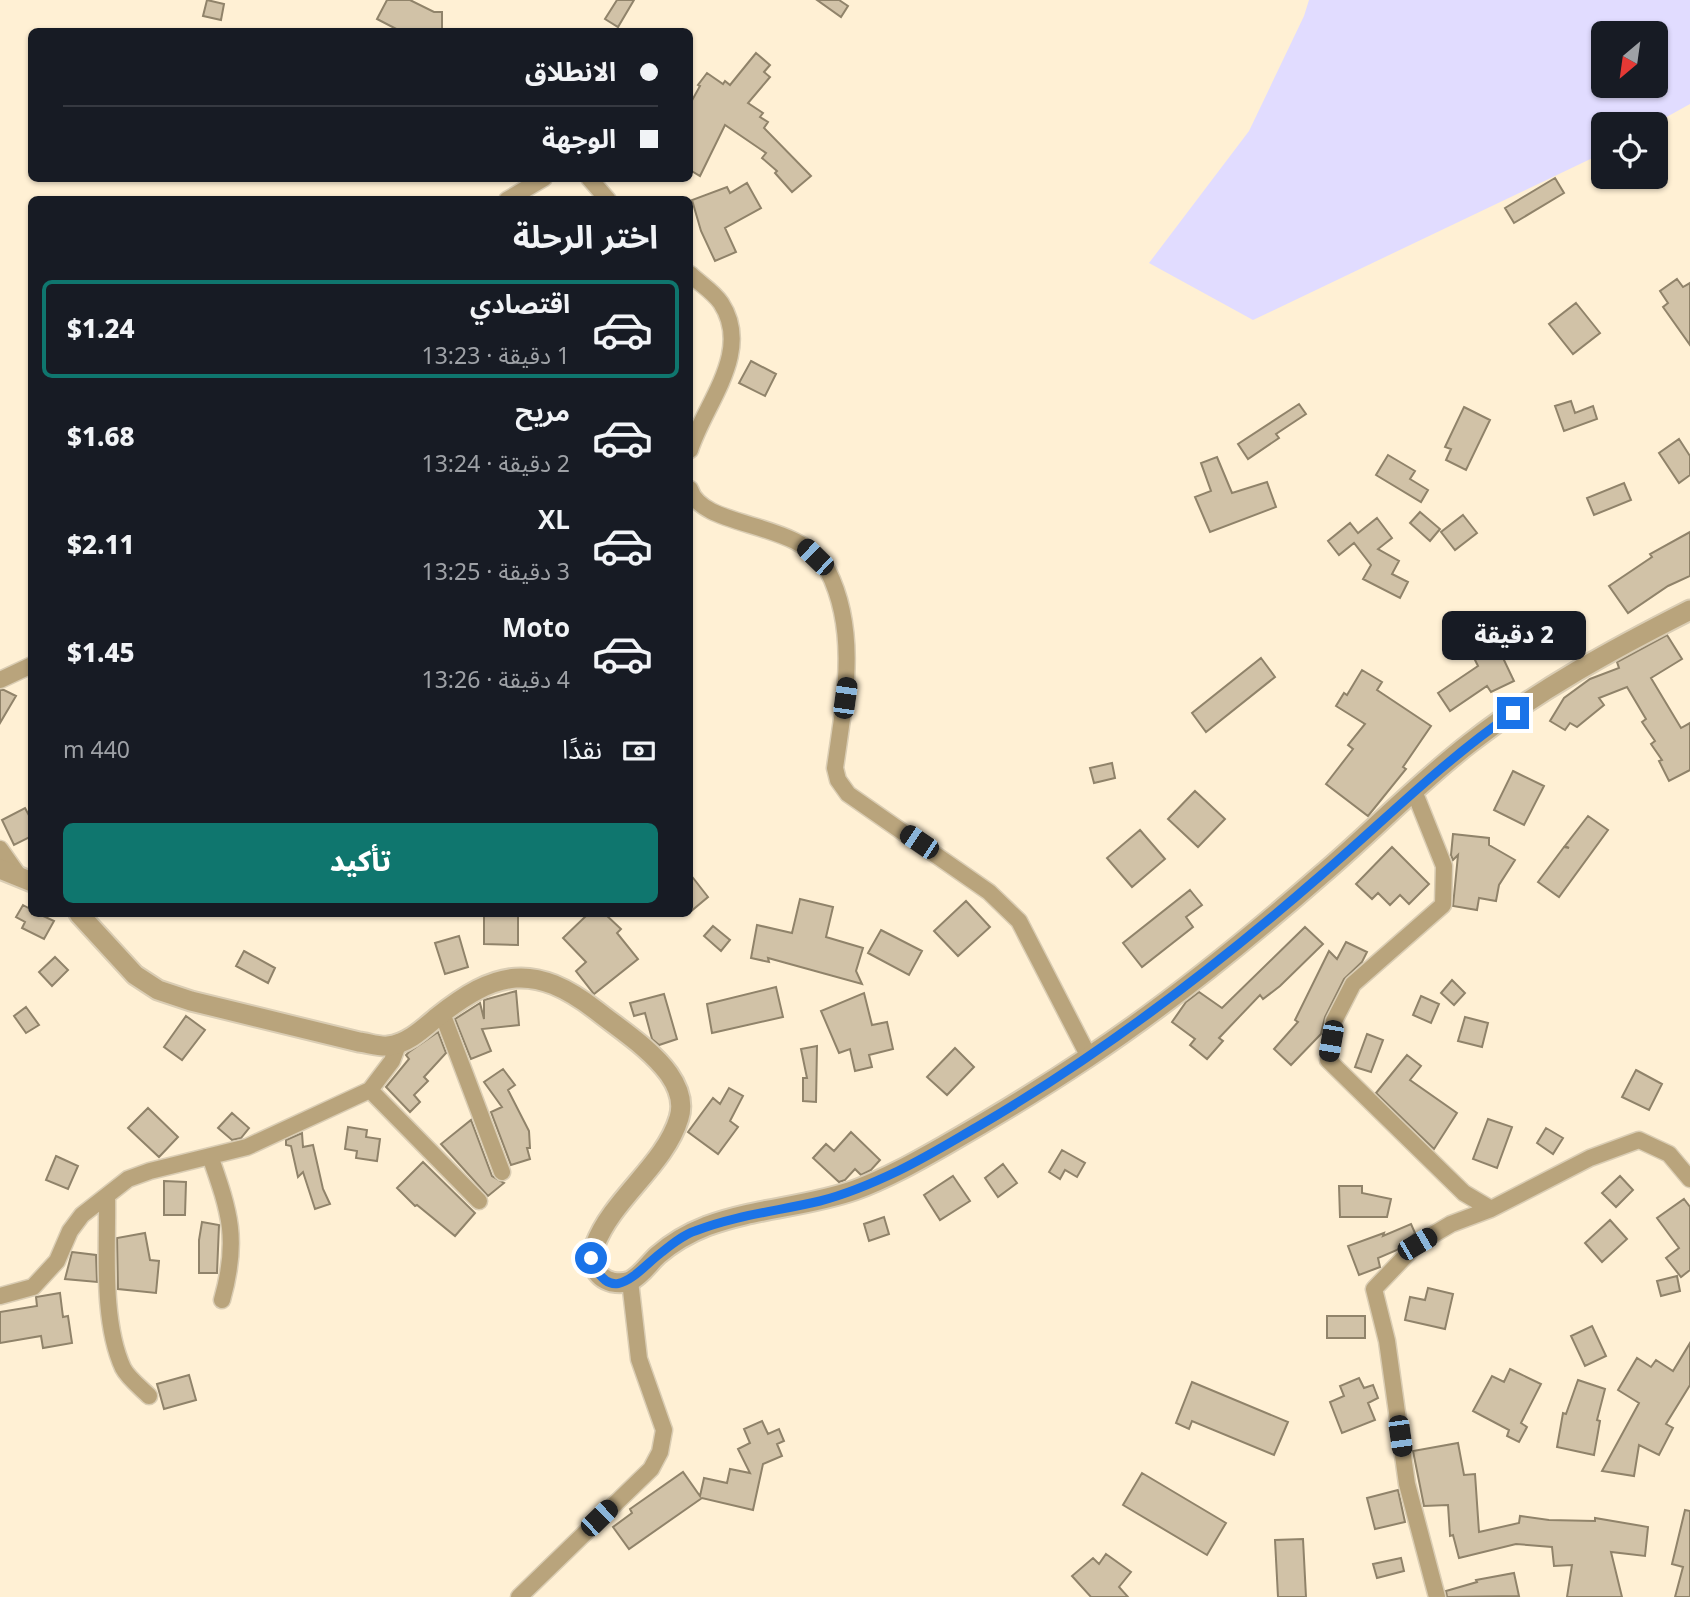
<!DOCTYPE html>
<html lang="ar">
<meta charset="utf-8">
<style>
:root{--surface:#171b24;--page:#242831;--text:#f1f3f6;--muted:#9ea1a6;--line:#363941;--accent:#0f766e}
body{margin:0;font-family:Georgia,"Noto Sans Arabic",serif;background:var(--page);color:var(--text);direction:rtl;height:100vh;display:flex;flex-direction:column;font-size:26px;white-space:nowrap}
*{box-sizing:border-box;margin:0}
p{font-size:23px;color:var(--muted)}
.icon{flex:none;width:38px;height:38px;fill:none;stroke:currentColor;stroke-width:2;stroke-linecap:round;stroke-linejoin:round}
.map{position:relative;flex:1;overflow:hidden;direction:ltr}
.side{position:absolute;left:28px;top:196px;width:665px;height:721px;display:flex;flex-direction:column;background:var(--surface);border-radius:10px;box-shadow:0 2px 5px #0004;direction:rtl}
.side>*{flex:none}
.hud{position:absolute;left:28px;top:28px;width:665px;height:154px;border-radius:10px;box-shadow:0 2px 5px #0004;direction:rtl;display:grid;align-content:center;height:154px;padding:0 35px;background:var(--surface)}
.needle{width:46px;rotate:209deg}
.buttons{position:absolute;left:1591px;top:21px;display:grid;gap:14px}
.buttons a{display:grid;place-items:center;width:77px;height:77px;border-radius:10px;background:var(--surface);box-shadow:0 2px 5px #0004;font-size:35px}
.end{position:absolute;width:32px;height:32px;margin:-16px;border:9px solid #1a73e8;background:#fff;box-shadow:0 0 0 4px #fff}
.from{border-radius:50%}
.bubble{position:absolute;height:49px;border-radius:10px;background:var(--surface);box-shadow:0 2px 5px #0004;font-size:23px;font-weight:800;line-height:49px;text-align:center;direction:rtl}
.car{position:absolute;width:21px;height:42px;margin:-21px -10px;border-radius:9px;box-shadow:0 0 5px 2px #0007;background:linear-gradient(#222 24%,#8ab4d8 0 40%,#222 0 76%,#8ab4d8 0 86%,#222 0)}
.hud b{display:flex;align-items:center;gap:24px;height:66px;font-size:26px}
.hud b+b{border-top:2px solid var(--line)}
.hud i{width:18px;height:18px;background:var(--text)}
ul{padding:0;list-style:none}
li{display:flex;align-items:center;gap:21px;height:98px;margin:0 14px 10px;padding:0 21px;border:4px solid transparent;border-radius:10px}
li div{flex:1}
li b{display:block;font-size:26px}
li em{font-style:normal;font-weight:800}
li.active{border-color:var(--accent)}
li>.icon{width:63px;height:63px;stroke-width:1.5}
h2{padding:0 35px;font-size:32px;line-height:84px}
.pay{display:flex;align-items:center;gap:18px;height:77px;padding:0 35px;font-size:26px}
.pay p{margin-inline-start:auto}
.cta{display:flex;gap:14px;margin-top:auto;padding:14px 35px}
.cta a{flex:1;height:80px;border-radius:10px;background:var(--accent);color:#fff;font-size:28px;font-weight:800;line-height:80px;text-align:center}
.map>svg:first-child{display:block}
.green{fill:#e1dcff;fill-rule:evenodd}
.building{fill:#d1c2a7;stroke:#90836a;stroke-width:2}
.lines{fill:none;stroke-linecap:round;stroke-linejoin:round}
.minor-casing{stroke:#dacdb4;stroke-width:19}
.tertiary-casing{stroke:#dacdb4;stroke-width:23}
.minor{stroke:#b9a47c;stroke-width:16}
.tertiary{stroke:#b9a47c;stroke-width:19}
.route{stroke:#1a73e8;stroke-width:9}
</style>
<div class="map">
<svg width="1690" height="1597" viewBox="0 0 1690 1597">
<rect width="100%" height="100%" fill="#fff0d4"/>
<path class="green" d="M1309,0H1690V104L1654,124H1603V153L1253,320L1149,263L1249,131L1304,16ZM1603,33H1656V86H1603Z"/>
<path class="building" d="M207,0L224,4L221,20L203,16Z
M387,0H410L434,12H442V32H402L377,19Z
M617,0H634L618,27L605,19Z
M817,0H839L848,6L841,17Z
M756,53L770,65L764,72L770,77L748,103L763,113L760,117L768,122L764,128L811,176L792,192L775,173L777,171L762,158L766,153L725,125L700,176L690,170V104L700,86L698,85L707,73L723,84L725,81L730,85Z
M1555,178L1564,193L1514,223L1505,208Z
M747,183L761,208L725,228L736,252L715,261L701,231L692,200L727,187L730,193Z
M1677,279L1683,287L1690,283V345L1663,307L1668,303L1660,291Z
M1576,303L1600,333L1573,354L1549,324Z
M751,361L776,374L765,396L739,383Z
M1571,401L1575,413L1593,406L1597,419L1564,431L1555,406Z
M1299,404L1306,414L1276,434L1279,438L1248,459L1238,444Z
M1464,407L1490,420L1466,470L1446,460L1451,449L1445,447Z
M1679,439L1690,456V475L1679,483L1659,453Z
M1388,455L1415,471L1410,479L1428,490L1421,502L1376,475Z
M1217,457L1232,493L1267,482L1276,507L1210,532L1195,497L1211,491L1201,463Z
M1624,483L1631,500L1594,515L1587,498Z
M1420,512L1440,529L1430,541L1410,523Z
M1463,515L1477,533L1455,550L1441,532Z
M1377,518L1392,538L1378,549L1399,561L1392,574L1408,582L1400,598L1363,579L1371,565L1354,543L1339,555L1328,541L1350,523L1358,533Z
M1690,532V576L1668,586L1628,613L1609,586L1652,557L1650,554Z
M1667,635L1682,659L1651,678L1681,728L1690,723V770L1669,781L1659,761L1662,760L1651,744L1655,741L1642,722L1646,719L1627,687L1599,698L1604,705L1577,727L1570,723L1565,730L1550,721L1564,698L1590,679L1619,668L1617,662Z
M1493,637L1514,681L1491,692L1487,686L1450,711L1438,693L1478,666L1469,648Z
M1261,658L1275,677L1206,732L1192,713Z
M1362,670L1382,682L1377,690L1431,726L1403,767L1406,769L1368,816L1326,784L1353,749L1348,745L1365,724L1336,706L1344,693L1347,695Z
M0,690H4L16,696L0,723Z
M1112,763L1115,778L1094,783L1090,768Z
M1513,771L1544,786L1524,825L1494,810Z
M1195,791L1225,819L1198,847L1168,819Z
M25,808L32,821V836L14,845L2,820Z
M1588,816L1608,830L1559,897L1538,882L1564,847L1569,848L1565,846Z
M1140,830L1165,859L1132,887L1107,858Z
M1453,834L1489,838V845L1515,860L1499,885L1496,901L1479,898L1477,910L1453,906L1458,855L1453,860L1451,855Z
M1392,847L1429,884L1409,904L1400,895L1390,905L1378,893L1372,899L1356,884Z
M690,874L708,897L690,912Z
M1190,890L1202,905L1186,917L1193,927L1142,967L1123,943Z
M800,899L833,907L826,937L863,948L856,971L862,984L768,958L769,962L751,958L757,925L792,933Z
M966,901L990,927L958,956L934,931Z
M23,905L32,910V914H39L54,921L44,939L22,928L25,922L16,917Z
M484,914H518V945L484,944Z
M588,914H605L621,929L617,933L638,959L594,994L576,971L586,962L563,938Z
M713,926L730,940L721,951L704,936Z
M1305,927L1323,944L1280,986L1263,999L1260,995L1219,1038L1223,1041L1207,1059L1190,1045L1195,1039L1172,1022L1186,1002L1199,992L1222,1008Z
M881,930L922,951L909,975L868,953Z
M459,936L468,967L445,974L435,943Z
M1346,942L1367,952L1362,962L1344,979L1325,1017L1321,1034L1291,1065L1274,1049L1298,1022L1295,1020L1329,951L1337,959Z
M244,951L275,968L268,983L236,966Z
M55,957L68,970L52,986L39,972Z
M1452,980L1465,993L1454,1005L1441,993Z
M776,987L783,1017L712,1033L707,1004Z
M516,991L519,1025L482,1029L491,1051L471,1059L455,1019L480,1003L484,1019V1000Z
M864,993L872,1025L887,1022L893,1049L869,1055L872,1067L855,1071L850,1049L839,1053L821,1011Z
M664,994L677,1039L659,1045L652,1039L645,1013L634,1016L630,1003Z
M1421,996L1439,1004L1431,1023L1413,1015Z
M26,1007L39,1025L26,1033L14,1016Z
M186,1016L205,1030L182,1060L164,1047Z
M1465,1017L1488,1023L1482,1047L1458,1041Z
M438,1032L446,1053L424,1077L428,1081L414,1095L420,1102L410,1112L386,1087L409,1059L406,1055L409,1052Z
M1367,1034L1383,1040L1371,1072L1355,1067Z
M817,1046L816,1102L803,1101V1078H807L801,1049Z
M955,1048L974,1067L947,1095L927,1077Z
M1407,1055L1421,1066L1410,1080L1457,1113L1434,1149L1376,1093Z
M503,1069L515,1085L508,1090L529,1131L530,1148H527L530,1159L511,1165L491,1112L502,1107L484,1082Z
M1636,1070L1662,1084L1649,1110L1622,1097Z
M729,1088L743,1096L730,1121L738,1127L718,1154L688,1132L713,1098L720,1104Z
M148,1108L178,1137L159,1157L128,1128Z
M232,1113L249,1128L241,1138L232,1140L218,1128Z
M1488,1119L1512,1127L1497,1168L1473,1159Z
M471,1120L492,1176L504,1183L488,1196L441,1144Z
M348,1127L367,1130L366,1137L380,1139L377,1161L356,1158L357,1151L345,1149Z
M1546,1128L1563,1138L1553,1154L1537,1143Z
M851,1132L880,1160L871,1170L861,1175L855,1169L845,1180L839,1182L813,1158L826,1144L834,1151Z
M302,1133L303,1147L313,1145L323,1189L330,1204L315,1209L303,1172L298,1177L291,1146L286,1145V1140Z
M1062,1150L1085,1163L1077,1177L1065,1170L1060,1179L1049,1172Z
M56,1156L78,1166L68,1189L46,1180Z
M423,1162L475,1213L455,1236L417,1205L415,1206L397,1188Z
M1003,1164L1017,1183L998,1197L985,1178Z
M953,1176L970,1201L940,1220L924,1195Z
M1620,1176L1633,1190L1616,1207L1602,1193Z
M164,1181L186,1182L185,1215H164Z
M1339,1186H1362V1193L1391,1199L1387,1217H1340Z
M1684,1199L1690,1207V1270L1681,1277L1666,1258L1679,1248L1657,1218Z
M884,1217L889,1234L869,1241L864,1224Z
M1610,1220L1627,1239L1602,1262L1585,1243Z
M202,1222L219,1225L217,1273H199V1240Z
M1411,1224L1415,1233L1397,1250L1378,1258L1380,1267L1359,1275L1348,1246L1384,1233L1383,1236Z
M145,1233L150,1260L159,1261L156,1293L118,1289L117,1238Z
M72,1252L96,1255L97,1282L65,1279Z
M1677,1276L1680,1291L1661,1296L1657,1281Z
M1428,1288L1453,1294L1445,1329L1405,1320L1410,1297L1425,1300Z
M60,1293L63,1317L68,1316L72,1343L43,1348L41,1336L0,1343V1312L37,1306L36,1297Z
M1327,1316H1365V1338H1327Z
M1592,1326L1606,1356L1585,1366L1571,1336Z
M1690,1343V1385L1666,1424L1673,1428L1659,1455L1639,1445L1634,1476L1602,1471L1639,1403L1618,1390L1637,1358L1651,1367L1656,1360L1673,1371Z
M1510,1369L1541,1384L1521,1423L1527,1427L1519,1442L1507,1436L1509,1430L1473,1411L1492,1376L1504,1382Z
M189,1375L196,1400L164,1409L157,1384Z
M1359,1378L1364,1388L1373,1385L1378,1398L1368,1403L1375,1420L1342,1433L1330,1402L1344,1396L1340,1386Z
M1578,1380L1605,1389L1597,1420L1600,1421L1594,1455L1557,1447L1563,1413L1566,1414Z
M1192,1382L1288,1422L1274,1455L1192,1421L1189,1429L1176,1423Z
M762,1421L768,1434L779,1429L784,1441L777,1444L782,1456L763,1464L753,1510L702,1498L629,1549L613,1527L632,1513L630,1509L683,1472L700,1496L704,1478L727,1483L730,1469L750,1473L738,1449L750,1443L744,1429Z
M1458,1443L1464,1475L1475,1474L1479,1532L1519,1523L1520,1516L1549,1520L1595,1521V1518L1648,1527L1645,1556L1611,1552L1622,1597H1567L1572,1565L1554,1566L1552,1547L1516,1544L1459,1558L1453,1535L1450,1536L1448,1505L1424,1506L1413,1451Z
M1142,1473L1226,1523L1207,1555L1123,1505Z
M1398,1490L1405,1522L1375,1529L1367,1498Z
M1685,1510L1690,1511V1597H1675L1683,1567L1672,1564Z
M1303,1539L1306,1597H1278L1275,1540Z
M1106,1554L1131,1572L1119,1587L1128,1597H1091L1072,1576L1093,1558L1099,1564Z
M1401,1558L1404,1571L1377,1578L1373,1564Z
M1514,1573L1519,1596L1447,1597L1446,1591L1477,1582L1476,1580Z"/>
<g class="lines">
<g class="minor-casing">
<path id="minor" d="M589,178L608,200
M507,200L544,178
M690,274C699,283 714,292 721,303C753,352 705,403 690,450
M690,489C702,530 801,519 828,571C859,633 844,703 835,768L838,780L848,794L989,892L1019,921L1089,1057
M0,680L32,665
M1414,791L1444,866L1443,905L1353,984L1334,1021L1328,1060L1464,1193L1491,1209L1590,1158L1639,1140L1669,1154L1690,1179
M0,849L19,876
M442,1013L502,1172
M370,1090L479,1201
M210,1156C230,1213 239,1240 222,1300
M107,1196C108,1248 101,1320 123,1368C128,1378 141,1388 149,1396
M0,1296L33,1287L57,1261L70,1231L82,1215L128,1179L150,1171L247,1147L370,1090L392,1061L399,1042
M519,1597L651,1469L660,1452L664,1430L639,1359L630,1281
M1437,1597L1407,1484L1387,1341L1374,1289L1417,1244L1451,1224L1491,1209"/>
</g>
<g class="tertiary-casing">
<path id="tertiary" d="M0,869L32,882
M79,914L135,975L158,990L191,1001L359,1042C368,1043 379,1047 388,1046C407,1044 423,1029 436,1018C496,970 534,962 597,1011C621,1030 651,1049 669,1074C678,1087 684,1102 679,1118C665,1165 612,1199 595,1245C589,1260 594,1277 612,1282C617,1283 625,1283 630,1281C642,1275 649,1263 658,1255C673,1242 689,1233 707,1226C755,1208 807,1207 855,1190C888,1178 919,1160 949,1143C996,1116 1042,1088 1087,1058C1167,1005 1248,939 1320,876C1371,833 1417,784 1470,743C1538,690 1613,649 1690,610"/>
</g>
<use href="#minor" class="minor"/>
<use href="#tertiary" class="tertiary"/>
</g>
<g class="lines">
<path class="route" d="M591,1258C611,1310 638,1270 662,1252C672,1244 683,1235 695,1231C736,1215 778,1211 820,1201C847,1194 873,1183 898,1171C925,1158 951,1142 977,1127C1099,1056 1213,969 1320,876C1384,821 1443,761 1513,713"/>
</g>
</svg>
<div class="buttons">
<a><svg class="needle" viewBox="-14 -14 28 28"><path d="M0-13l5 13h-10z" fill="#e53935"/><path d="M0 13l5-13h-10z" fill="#9ea1a6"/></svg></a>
<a><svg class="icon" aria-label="locate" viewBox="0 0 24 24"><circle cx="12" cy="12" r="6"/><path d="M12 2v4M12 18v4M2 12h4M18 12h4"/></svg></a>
</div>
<i class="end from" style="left:591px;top:1258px"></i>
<i class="end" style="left:1513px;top:713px"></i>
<div class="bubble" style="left:1442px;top:611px;width:144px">2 دقيقة</div>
<i class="car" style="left:815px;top:557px;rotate:314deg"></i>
<i class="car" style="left:845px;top:698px;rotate:8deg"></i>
<i class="car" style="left:919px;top:842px;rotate:304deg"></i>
<i class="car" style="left:1331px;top:1041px;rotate:190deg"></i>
<i class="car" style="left:1417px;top:1244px;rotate:60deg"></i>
<i class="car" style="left:1400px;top:1436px;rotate:172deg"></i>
<i class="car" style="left:599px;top:1518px;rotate:46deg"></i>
<div class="hud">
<b><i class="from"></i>الانطلاق</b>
<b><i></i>الوجهة</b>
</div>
<section class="side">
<h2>اختر الرحلة</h2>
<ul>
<li class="active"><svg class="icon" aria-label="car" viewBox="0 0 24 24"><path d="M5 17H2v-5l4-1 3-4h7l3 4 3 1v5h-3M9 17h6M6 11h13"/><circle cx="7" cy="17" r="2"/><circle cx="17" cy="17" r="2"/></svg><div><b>اقتصادي</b><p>1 دقيقة · 13:23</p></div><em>$1.24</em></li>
<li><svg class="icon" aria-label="car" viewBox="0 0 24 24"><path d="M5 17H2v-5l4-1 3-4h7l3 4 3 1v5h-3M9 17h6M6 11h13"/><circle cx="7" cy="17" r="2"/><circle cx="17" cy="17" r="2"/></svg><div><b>مريح</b><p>2 دقيقة · 13:24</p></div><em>$1.68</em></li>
<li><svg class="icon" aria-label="car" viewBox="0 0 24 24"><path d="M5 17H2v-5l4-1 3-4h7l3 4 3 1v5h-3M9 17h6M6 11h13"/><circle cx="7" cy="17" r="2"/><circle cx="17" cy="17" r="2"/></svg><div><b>XL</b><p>3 دقيقة · 13:25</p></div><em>$2.11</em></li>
<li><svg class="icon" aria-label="car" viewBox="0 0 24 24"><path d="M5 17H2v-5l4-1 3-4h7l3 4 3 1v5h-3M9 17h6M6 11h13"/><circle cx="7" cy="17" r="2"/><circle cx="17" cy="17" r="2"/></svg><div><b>Moto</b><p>4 دقيقة · 13:26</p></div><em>$1.45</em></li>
</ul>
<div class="pay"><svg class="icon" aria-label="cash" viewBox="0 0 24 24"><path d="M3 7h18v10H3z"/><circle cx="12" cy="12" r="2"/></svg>نقدًا<p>440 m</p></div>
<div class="cta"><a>تأكيد</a></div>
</section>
</div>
